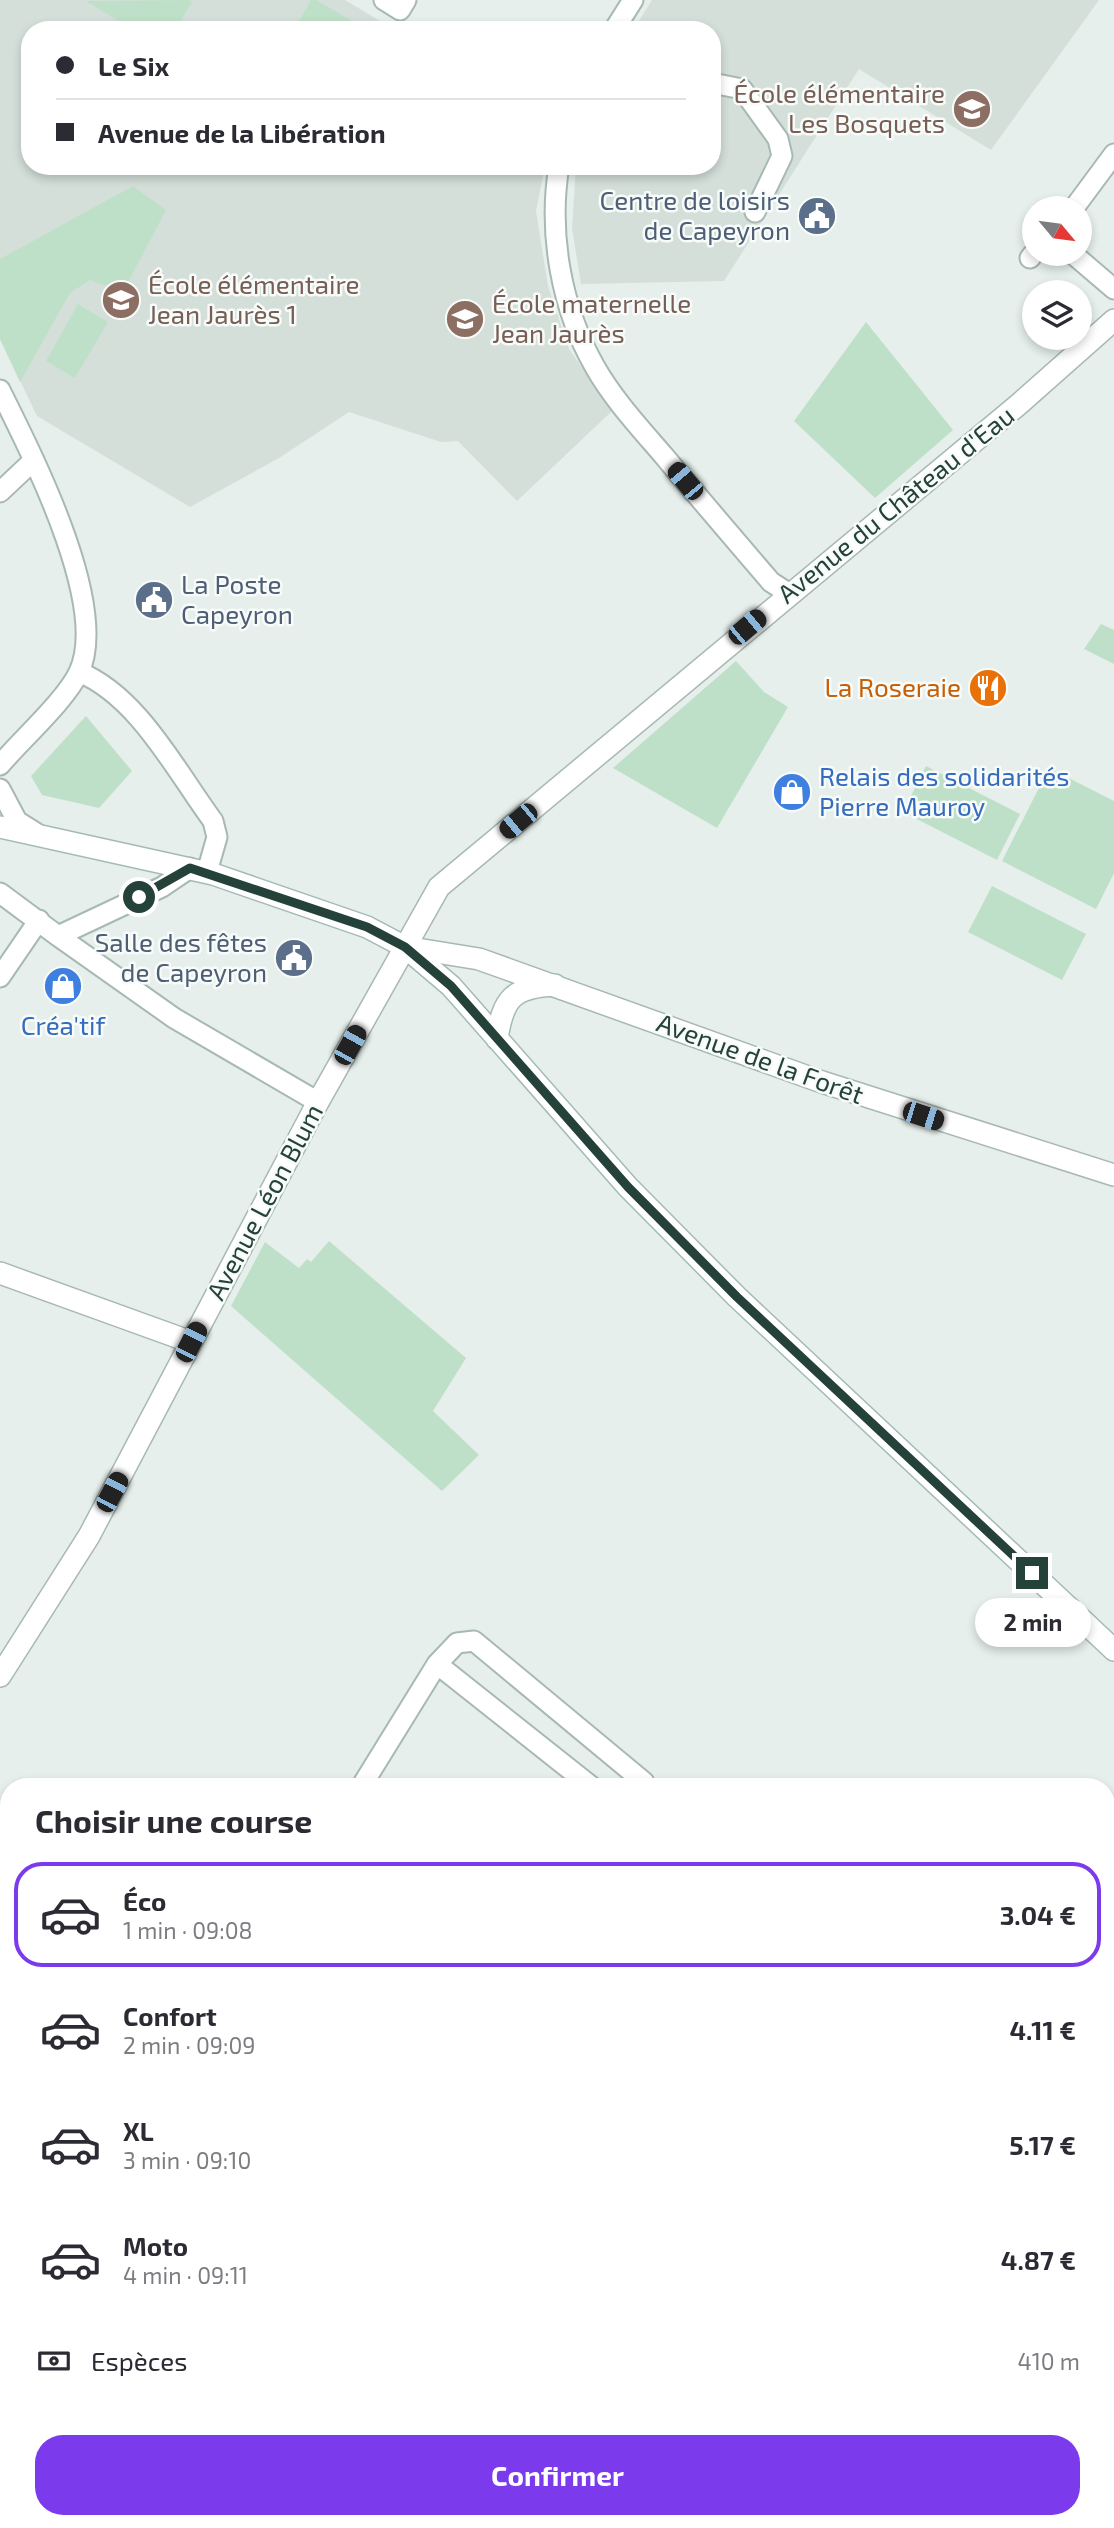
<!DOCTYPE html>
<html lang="fr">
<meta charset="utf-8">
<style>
:root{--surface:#fff;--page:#f7f7f7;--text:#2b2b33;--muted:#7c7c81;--line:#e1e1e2;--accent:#7c3aed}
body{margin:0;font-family:"Exo 2",sans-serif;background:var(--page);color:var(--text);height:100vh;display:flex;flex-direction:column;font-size:26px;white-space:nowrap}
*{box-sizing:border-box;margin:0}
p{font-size:23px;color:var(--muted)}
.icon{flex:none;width:38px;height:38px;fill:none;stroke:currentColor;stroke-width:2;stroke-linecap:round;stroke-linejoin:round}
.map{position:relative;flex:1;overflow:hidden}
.drawer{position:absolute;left:0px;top:1778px;width:1115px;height:751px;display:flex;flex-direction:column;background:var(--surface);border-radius:28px 28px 0 0;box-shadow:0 4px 10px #0003}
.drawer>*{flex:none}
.banner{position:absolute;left:21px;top:21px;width:700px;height:154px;border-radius:28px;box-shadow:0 4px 10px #0003;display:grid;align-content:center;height:154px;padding:0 35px;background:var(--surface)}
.needle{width:46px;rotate:119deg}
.controls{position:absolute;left:1022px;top:196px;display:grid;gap:14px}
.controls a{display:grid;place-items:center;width:70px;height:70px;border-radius:50%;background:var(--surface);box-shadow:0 4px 10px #0003;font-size:35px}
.end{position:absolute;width:32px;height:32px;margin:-16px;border:9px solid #24423a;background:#fff;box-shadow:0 0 0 4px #fff}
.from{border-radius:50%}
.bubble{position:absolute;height:49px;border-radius:24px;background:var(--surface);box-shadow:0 4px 10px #0003;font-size:23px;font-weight:700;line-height:49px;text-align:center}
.car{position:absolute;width:21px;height:42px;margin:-21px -10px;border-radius:9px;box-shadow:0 0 5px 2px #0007;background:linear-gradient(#222 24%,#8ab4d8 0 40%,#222 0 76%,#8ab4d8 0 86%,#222 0)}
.banner b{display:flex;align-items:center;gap:24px;height:66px;font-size:26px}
.banner b+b{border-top:2px solid var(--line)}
.banner i{width:18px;height:18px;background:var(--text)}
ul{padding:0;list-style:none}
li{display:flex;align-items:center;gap:21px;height:105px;margin:0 14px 10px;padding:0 21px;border:4px solid transparent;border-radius:28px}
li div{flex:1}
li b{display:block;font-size:26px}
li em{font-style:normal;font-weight:700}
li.on{border-color:var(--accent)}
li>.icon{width:63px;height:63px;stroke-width:1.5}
h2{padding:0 35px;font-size:32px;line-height:84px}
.pay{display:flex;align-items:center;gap:18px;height:77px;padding:0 35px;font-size:26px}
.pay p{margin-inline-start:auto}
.button{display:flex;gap:14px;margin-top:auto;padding:14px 35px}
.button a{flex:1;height:80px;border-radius:28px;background:var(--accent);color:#fff;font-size:28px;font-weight:700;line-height:80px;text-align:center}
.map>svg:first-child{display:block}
.built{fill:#d4dfda}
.green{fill:#bfe0c8}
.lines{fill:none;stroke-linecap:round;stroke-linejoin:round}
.minor-casing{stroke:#a8b8b2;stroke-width:23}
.tertiary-casing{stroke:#a8b8b2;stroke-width:24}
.secondary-casing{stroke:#a4bbb3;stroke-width:24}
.minor{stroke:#fff;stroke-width:19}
.tertiary{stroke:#fff;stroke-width:21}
.secondary{stroke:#fff;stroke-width:21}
.route{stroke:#24423a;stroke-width:9}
.labels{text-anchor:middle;stroke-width:5;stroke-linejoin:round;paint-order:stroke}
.education-label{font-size:26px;fill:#785e54;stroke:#f7fbf9;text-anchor:start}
.service-label{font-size:26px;fill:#4e5e75;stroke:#f7fbf9;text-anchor:end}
.street-label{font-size:26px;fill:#24423a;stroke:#f7fbf9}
.food-label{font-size:26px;fill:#c56008;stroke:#f7fbf9;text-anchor:end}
.shop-label{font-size:26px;fill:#366cbe;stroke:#f7fbf9;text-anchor:start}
</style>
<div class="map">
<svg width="1114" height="2528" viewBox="0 0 1114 2528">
<rect width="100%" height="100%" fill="#e6efeb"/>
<path class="built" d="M0,0H345L395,30H30V166H545L536,211L548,286L569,349L612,411L517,501L458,441L441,442L349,412L279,458L190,507L37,416L0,339Z
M652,0H1099L991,150L859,69L724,281L581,284L572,228L576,166H712V30H633Z"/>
<path class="green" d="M189,0L192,2L175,30H133L86,1Z
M311,0H316L368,30H294Z
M133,186L166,210L123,292L90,280L70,293L20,382L0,339V259Z
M78,304L108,322L75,378L46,361Z
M866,322L953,430L875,498L794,421Z
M1101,624L1114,630V664L1084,649Z
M736,661L764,692L788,707L717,828L613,768Z
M86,716L132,771L99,808L42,795L31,776Z
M926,766L1020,814L997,860L903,812Z
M1049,768L1114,801V873L1096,909L1002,861Z
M992,886L1086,934L1062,980L968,932Z
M329,1241L466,1358L433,1411L479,1455L442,1491L231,1306L265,1242L299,1268L307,1259L311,1262Z
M0,2331L9,2336V2520H297L309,2528H0Z
M410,2520H844L839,2528H412Z"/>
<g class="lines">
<g class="minor-casing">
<path id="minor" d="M384,0L400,10L406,0
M614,30L633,0
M712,83L742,89L778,139L782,156L755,212
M559,166C548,233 561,308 595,367C613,399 640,428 664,456C699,498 735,540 771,582L788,593
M1074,208L1114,154
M1073,254L1114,289
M1030,258L1034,253
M0,390C31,453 110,605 79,672C66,700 21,740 0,765
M0,492L34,460
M79,672C138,696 176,771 213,821L217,837L207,872
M0,789L17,821L36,833
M0,893L58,936L162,887L190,868
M58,936L174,1018L318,1102
M0,977L39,920
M361,1787L437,1664
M592,1787L437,1664L457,1643L474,1641L644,1782L640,1787
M1106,2193L1114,2200
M0,2312L9,2318
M1106,2334L1114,2343
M319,2520L331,2528
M1016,2520L1024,2528"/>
</g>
<g class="tertiary-casing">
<path id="tertiary" d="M405,947L479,959L822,1082L1114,1175
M0,1273L191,1342
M0,1676L89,1536L318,1102L439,887L1018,405L1114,320
M1106,2092L1114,2078
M871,2528L875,2520"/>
</g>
<g class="secondary-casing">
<path id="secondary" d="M0,827L213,874L367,927L405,947L451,986L628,1187L737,1297L1114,1650
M497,1039C503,998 513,987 555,985"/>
</g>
<use href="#minor" class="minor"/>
<use href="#tertiary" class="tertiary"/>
<use href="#secondary" class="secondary"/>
</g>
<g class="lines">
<path class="route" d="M139,897L190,868L367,927L405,947L451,986L628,1187L737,1297L1032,1573"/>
</g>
<defs>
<g id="school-disc" transform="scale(2.0125)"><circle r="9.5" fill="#8d6e63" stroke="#f7fbf9"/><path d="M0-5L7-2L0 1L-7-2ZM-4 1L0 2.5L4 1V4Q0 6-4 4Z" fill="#fff"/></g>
<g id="civic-disc" transform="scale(2.0125)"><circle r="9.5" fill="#5c6f8a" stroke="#f7fbf9"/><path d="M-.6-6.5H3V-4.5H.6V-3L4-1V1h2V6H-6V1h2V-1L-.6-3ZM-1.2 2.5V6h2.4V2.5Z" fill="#fff"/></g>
<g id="restaurant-disc" transform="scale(2.0125)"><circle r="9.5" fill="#e8710a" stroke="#f7fbf9"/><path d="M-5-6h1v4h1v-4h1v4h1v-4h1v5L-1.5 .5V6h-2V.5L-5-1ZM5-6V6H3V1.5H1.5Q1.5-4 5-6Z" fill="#fff"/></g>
<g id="shop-disc" transform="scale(2.0125)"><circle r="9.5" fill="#3f7fe0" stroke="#f7fbf9"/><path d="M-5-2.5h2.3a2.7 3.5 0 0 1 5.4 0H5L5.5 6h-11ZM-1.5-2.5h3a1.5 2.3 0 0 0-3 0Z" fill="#fff"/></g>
</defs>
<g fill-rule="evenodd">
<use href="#school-disc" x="972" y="109"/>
<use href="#civic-disc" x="817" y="216"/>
<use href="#school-disc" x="121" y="300"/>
<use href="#school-disc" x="465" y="319"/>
<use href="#civic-disc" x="154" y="600"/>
<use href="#restaurant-disc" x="988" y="688"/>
<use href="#shop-disc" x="792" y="792"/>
<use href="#civic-disc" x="294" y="958"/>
<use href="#shop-disc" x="63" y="986"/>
</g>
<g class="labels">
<g class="education-label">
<text x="945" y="103" text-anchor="end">École élémentaire<tspan x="945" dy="30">Les Bosquets</tspan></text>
<text x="148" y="294">École élémentaire<tspan x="148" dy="30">Jean Jaurès 1</tspan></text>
<text x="492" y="313">École maternelle<tspan x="492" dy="30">Jean Jaurès</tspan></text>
</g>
<g class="service-label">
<text x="790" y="210">Centre de loisirs<tspan x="790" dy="30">de Capeyron</tspan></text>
<text x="181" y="594" text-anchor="start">La Poste<tspan x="181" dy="30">Capeyron</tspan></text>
<text x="267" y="952">Salle des fêtes<tspan x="267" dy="30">de Capeyron</tspan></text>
</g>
<g class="street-label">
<text transform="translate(896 505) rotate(-39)" y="9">Avenue du Château d'Eau</text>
<text transform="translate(760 1059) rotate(20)" y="9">Avenue de la Forêt</text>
<text transform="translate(265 1202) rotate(-62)" y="9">Avenue Léon Blum</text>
</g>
<g class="food-label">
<text x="961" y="697">La Roseraie</text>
</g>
<g class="shop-label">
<text x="819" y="786">Relais des solidarités<tspan x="819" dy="30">Pierre Mauroy</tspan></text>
<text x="63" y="1035" text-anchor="middle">Créa'tif</text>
</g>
</g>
</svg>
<div class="controls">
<a><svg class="needle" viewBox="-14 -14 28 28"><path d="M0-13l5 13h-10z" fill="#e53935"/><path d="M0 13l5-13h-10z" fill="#7c7c81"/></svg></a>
<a><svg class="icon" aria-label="layers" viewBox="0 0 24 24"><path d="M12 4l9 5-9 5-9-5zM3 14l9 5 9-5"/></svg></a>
</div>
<i class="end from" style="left:139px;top:897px"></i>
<i class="end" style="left:1032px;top:1573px"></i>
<div class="bubble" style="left:975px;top:1598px;width:116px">2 min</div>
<i class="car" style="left:685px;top:481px;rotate:320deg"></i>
<i class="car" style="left:747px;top:627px;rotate:50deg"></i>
<i class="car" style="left:518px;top:821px;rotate:230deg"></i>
<i class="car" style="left:350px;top:1045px;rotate:29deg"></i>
<i class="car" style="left:923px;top:1116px;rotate:108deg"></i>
<i class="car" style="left:191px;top:1342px;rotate:27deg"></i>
<i class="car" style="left:112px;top:1492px;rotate:28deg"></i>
<div class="banner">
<b><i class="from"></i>Le Six</b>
<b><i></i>Avenue de la Libération</b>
</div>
<section class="drawer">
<h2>Choisir une course</h2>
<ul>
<li class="on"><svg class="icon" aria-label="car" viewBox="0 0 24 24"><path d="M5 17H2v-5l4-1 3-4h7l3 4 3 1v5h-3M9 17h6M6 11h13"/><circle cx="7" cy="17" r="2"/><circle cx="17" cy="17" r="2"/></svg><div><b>Éco</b><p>1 min · 09:08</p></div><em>3.04 €</em></li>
<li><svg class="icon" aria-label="car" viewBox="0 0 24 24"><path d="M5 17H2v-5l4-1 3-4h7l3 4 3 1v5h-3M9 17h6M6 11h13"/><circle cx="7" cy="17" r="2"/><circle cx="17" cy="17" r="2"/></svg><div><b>Confort</b><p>2 min · 09:09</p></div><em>4.11 €</em></li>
<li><svg class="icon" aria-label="car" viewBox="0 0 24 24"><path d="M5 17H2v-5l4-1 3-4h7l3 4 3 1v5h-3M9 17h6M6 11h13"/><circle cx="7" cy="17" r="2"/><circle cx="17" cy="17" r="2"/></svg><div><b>XL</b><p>3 min · 09:10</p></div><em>5.17 €</em></li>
<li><svg class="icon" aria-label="car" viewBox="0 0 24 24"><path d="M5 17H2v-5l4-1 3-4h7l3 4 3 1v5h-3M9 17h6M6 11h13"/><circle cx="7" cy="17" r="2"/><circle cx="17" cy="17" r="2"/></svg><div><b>Moto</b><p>4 min · 09:11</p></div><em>4.87 €</em></li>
</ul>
<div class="pay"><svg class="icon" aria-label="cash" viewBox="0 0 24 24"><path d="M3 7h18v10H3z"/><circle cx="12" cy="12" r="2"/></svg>Espèces<p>410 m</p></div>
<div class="button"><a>Confirmer</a></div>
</section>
</div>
